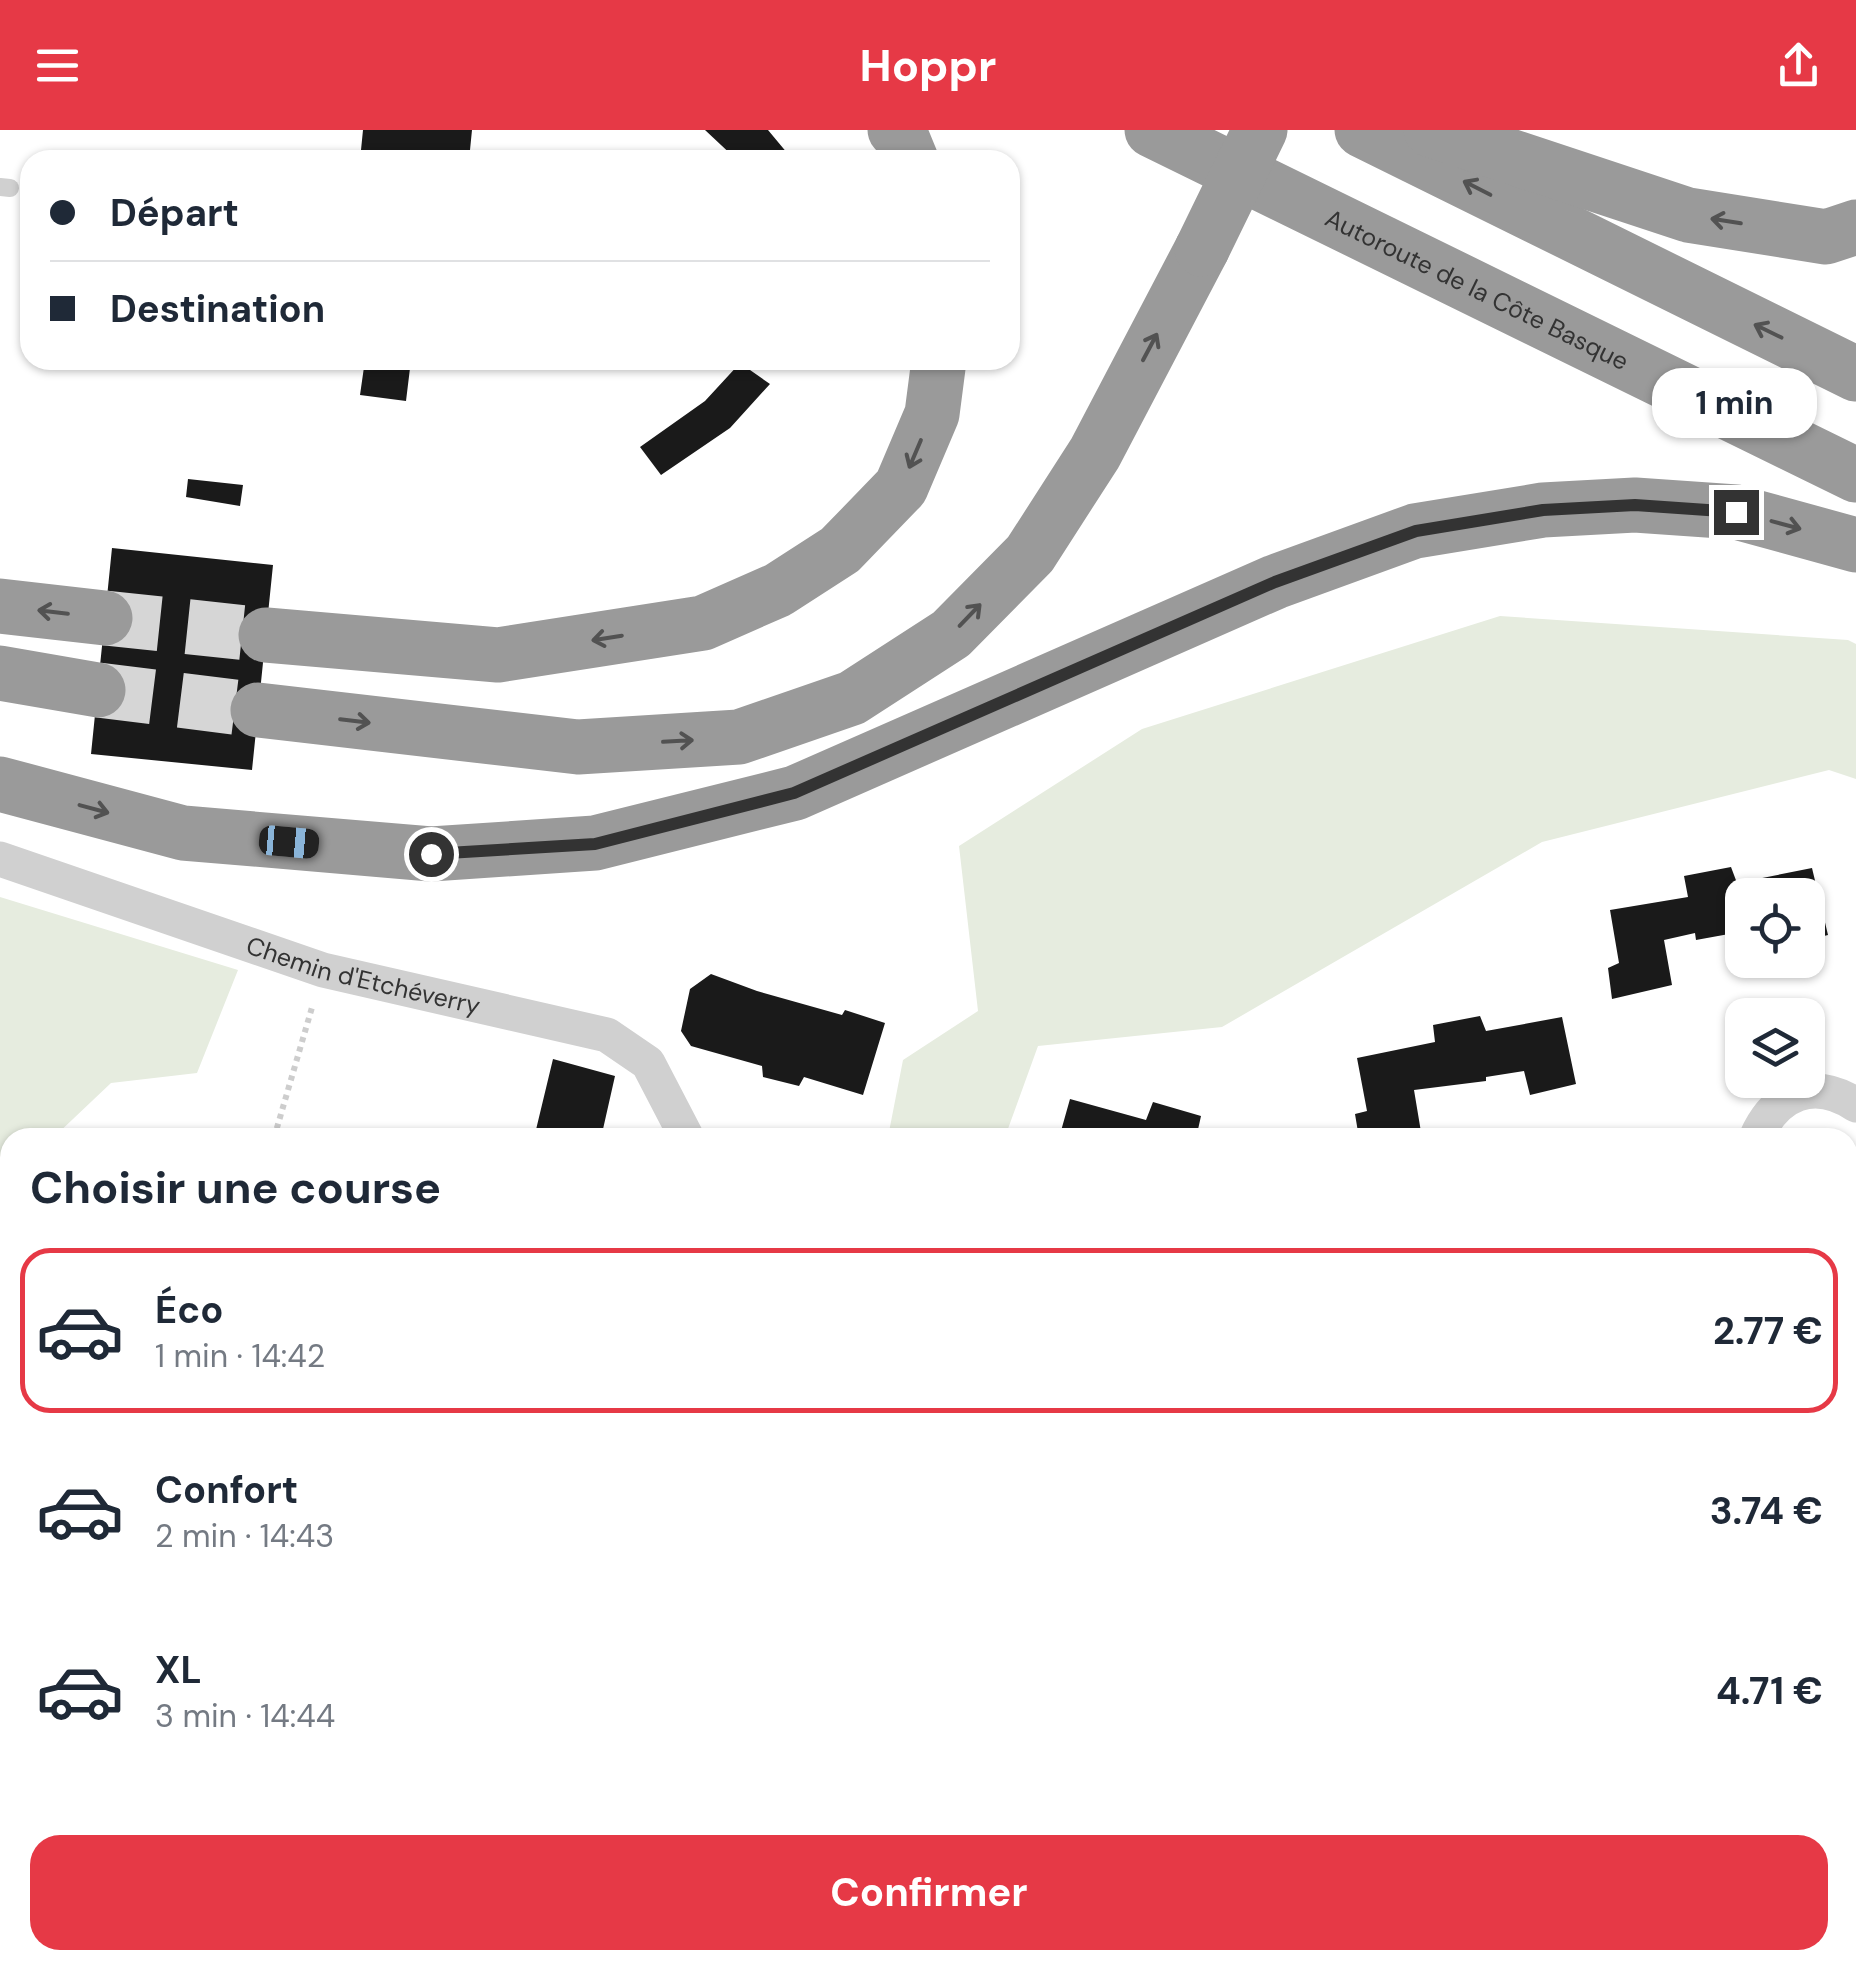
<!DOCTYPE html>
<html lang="fr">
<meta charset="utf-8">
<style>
:root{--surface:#fff;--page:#f2f2f3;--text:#1f2937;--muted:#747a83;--line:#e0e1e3;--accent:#e63946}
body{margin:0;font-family:"DM Sans",sans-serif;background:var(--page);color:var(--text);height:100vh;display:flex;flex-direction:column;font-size:38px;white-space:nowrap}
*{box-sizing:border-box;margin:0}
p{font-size:32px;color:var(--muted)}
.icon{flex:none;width:55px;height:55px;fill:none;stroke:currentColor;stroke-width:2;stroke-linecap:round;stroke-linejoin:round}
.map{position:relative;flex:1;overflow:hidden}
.drawer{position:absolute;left:0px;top:998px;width:1858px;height:842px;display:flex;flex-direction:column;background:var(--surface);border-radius:30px 30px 0 0;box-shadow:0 2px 8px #0004}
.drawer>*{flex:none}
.hud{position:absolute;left:20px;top:20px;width:1000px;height:220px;border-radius:30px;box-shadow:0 2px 8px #0004;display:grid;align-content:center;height:220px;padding:0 30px;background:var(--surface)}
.fabs{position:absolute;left:1725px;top:748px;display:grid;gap:20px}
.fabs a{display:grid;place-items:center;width:100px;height:100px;border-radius:20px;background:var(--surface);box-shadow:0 2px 8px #0004;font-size:50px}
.end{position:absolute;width:45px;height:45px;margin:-22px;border:12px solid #333;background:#fff;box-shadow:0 0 0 5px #fff}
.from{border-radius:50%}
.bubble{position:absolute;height:70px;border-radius:30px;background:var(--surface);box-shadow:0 2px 8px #0004;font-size:32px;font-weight:700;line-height:70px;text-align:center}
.car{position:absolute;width:30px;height:60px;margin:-30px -15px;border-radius:12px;box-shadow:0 0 8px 2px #0007;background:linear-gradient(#222 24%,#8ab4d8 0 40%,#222 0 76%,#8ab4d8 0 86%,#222 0)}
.hud b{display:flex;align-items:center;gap:35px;height:95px;font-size:38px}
.hud b+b{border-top:2px solid var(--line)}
.hud i{width:25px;height:25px;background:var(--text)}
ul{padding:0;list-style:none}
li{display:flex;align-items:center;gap:30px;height:165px;margin:0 20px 15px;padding:0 10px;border:5px solid transparent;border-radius:30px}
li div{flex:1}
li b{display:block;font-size:38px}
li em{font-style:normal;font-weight:700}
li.selected{border-color:var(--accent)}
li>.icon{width:90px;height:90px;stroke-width:1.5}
h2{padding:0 30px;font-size:45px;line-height:120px}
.primary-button{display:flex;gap:20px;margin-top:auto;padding:20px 30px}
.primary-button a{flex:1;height:115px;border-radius:30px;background:var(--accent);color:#fff;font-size:40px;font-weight:700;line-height:115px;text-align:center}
header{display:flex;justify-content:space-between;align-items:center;height:130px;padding:0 30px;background:var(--accent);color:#fff;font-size:45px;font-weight:700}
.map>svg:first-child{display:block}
.green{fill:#e6ecdf}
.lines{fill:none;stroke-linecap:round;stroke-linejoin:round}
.stream{stroke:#cfe2ee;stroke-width:12}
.building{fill:#1a1a1a}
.motorway-tunnel{stroke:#d6d6d6;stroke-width:55;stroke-dasharray:55 28;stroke-linecap:butt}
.path{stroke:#cdcdcd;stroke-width:6;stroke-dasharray:5 5;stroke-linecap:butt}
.service{stroke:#d0d0d0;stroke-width:18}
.minor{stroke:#d0d0d0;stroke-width:35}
.motorway{stroke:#9a9a9a;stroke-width:55}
.rail-casing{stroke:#888;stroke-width:11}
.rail{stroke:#fff;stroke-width:8;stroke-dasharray:22;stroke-linecap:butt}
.motorway-bridge{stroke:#9a9a9a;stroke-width:55}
.oneway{stroke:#525252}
.route{stroke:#333;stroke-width:12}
.labels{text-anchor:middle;stroke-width:10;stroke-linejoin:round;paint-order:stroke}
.street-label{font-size:25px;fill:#333;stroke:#fff}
</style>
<header><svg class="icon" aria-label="menu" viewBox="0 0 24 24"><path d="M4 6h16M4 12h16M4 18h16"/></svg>Hoppr<svg class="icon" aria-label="share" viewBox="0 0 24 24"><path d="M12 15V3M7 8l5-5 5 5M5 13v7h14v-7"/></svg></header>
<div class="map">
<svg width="1856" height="1839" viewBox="0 0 1856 1839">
<rect width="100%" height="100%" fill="#fff"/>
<path class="green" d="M1500,486L1848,510L1856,514V649L1829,640L1542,712L1222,897L1038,916L1005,1007H888L903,930L978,881L959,716L1142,599Z
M0,767L238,840L197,943L111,953L54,1007L10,1008V1096L0,1122Z
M0,1162L10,1174V1331L0,1329Z
M1848,1246H1856V1400L1848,1401Z"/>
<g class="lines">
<path class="stream" d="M514,1839L535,1830"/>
</g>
<path class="building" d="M363,0H472L469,30H360Z
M705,0H768L793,30H737Z
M365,230H411L406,271L360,265Z
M740,233L770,254L730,298L661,345L640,317L705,271Z
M188,349L243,355L240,376L186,367Z
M112,418L273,435L252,640L91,624Z
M1731,737L1737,753L1812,738L1828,805L1808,810V765H1742L1740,802L1696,810L1695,803L1664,810L1672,855L1612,869L1608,838L1619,833L1610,780L1688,767L1684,746Z
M711,844L757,861L842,885L845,880L885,893L863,965L804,947L799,956L763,947L762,936L691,916L681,901L690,859Z
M1480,886L1486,901L1562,887L1576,954L1530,965L1524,941L1486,947V951L1414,960L1422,1008H1359L1355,984L1367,981L1357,928L1435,912L1433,895Z
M553,929L615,946L601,1008H534Z
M1070,969L1146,990L1153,972L1201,986L1197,1004L1207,1008H1059Z
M0,1549L10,1553L8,1628L0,1625Z
M1848,1675H1856V1811H1848Z
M203,1830L201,1839H105L80,1831Z
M735,1830H896L900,1839H714Z
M936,1830H1040L1037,1839H959Z
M1385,1830H1541V1839H1385Z
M1550,1830H1592L1591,1839H1550Z"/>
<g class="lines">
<path class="motorway-tunnel" d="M105,488L266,505
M98,560L258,580"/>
<path class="path" d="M274,1008L313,874"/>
<path class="service" d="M0,57L10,58"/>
<g class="minor">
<path id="s1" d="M0,729L323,840L607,905L648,933L687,1008"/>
<path d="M1756,1008C1776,963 1814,947 1856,975"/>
<path d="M1848,1076L1856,1072"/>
</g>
<g class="motorway">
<path d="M895,0L902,8L911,30"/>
<path id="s2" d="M1152,0L1856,345"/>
<path d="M1362,0L1856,244"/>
<path d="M1431,0L1688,85L1826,107L1856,97"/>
<path d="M0,476L105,488"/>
<path d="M266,505L498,525L703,493L778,460L840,420L901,357L932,284L939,230"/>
<path d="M0,543L98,560"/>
<path d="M258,580L578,617L739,607L852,568L951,504L1030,424L1095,323L1202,119"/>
<path d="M0,654L183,703L431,724L595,713L795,663L1275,452L1415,401L1543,380L1635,375L1736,382L1856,415"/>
</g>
<g class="rail-casing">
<path id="rail" d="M0,1421L10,1422
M0,1443L10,1445
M1848,1477L1856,1476
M1848,1499H1856"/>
</g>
<use href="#rail" class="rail"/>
<path class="motorway-bridge" d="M1202,119L1260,0"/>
</g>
<defs><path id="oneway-shaft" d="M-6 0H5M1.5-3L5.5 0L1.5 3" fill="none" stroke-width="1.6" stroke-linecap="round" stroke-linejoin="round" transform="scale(2.5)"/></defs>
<g class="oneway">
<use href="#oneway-shaft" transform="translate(1477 58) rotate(-153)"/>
<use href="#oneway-shaft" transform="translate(1726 91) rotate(-171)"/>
<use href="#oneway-shaft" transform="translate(1768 201) rotate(-154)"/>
<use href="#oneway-shaft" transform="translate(1150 217) rotate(-62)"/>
<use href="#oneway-shaft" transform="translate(915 324) rotate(113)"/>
<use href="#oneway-shaft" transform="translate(1786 395) rotate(15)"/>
<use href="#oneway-shaft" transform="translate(53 482) rotate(-173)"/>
<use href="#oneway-shaft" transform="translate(970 485) rotate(-46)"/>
<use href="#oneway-shaft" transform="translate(607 508) rotate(171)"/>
<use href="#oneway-shaft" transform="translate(355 591) rotate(7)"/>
<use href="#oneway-shaft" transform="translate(678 611) rotate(-3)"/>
<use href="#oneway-shaft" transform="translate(94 679) rotate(15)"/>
</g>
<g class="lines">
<path class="route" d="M431,724L595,714L794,663L1275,452L1416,401L1543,380L1635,375L1736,382"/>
</g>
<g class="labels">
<g class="street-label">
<text dy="9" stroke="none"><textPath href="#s2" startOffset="362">Autoroute de la Côte Basque</textPath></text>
<text dy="9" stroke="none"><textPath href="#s1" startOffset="382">Chemin d'Etchéverry</textPath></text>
</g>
</g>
</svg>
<div class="fabs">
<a><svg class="icon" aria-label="locate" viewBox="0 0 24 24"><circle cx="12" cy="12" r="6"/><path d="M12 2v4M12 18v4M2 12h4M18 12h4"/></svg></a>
<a><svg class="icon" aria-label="layers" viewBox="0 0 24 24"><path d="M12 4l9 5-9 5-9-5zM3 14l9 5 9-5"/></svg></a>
</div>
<i class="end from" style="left:431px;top:724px"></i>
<i class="end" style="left:1736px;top:382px"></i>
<div class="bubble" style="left:1652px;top:238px;width:165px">1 min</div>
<i class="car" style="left:289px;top:712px;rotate:95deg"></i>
<div class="hud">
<b><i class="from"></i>Départ</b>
<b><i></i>Destination</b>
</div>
<section class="drawer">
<h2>Choisir une course</h2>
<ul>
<li class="selected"><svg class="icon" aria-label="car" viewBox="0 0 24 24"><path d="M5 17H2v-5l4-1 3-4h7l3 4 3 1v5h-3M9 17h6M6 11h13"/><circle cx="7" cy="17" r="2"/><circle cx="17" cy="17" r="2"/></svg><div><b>Éco</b><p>1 min · 14:42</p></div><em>2.77 €</em></li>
<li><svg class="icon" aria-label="car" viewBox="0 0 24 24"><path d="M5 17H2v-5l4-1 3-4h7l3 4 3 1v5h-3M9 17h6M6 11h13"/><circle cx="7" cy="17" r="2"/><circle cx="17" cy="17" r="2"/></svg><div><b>Confort</b><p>2 min · 14:43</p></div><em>3.74 €</em></li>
<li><svg class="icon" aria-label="car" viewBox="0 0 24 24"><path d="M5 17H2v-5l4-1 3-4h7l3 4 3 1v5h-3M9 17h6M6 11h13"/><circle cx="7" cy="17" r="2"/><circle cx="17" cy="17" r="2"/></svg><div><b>XL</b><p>3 min · 14:44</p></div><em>4.71 €</em></li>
</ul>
<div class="primary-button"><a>Confirmer</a></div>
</section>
</div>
